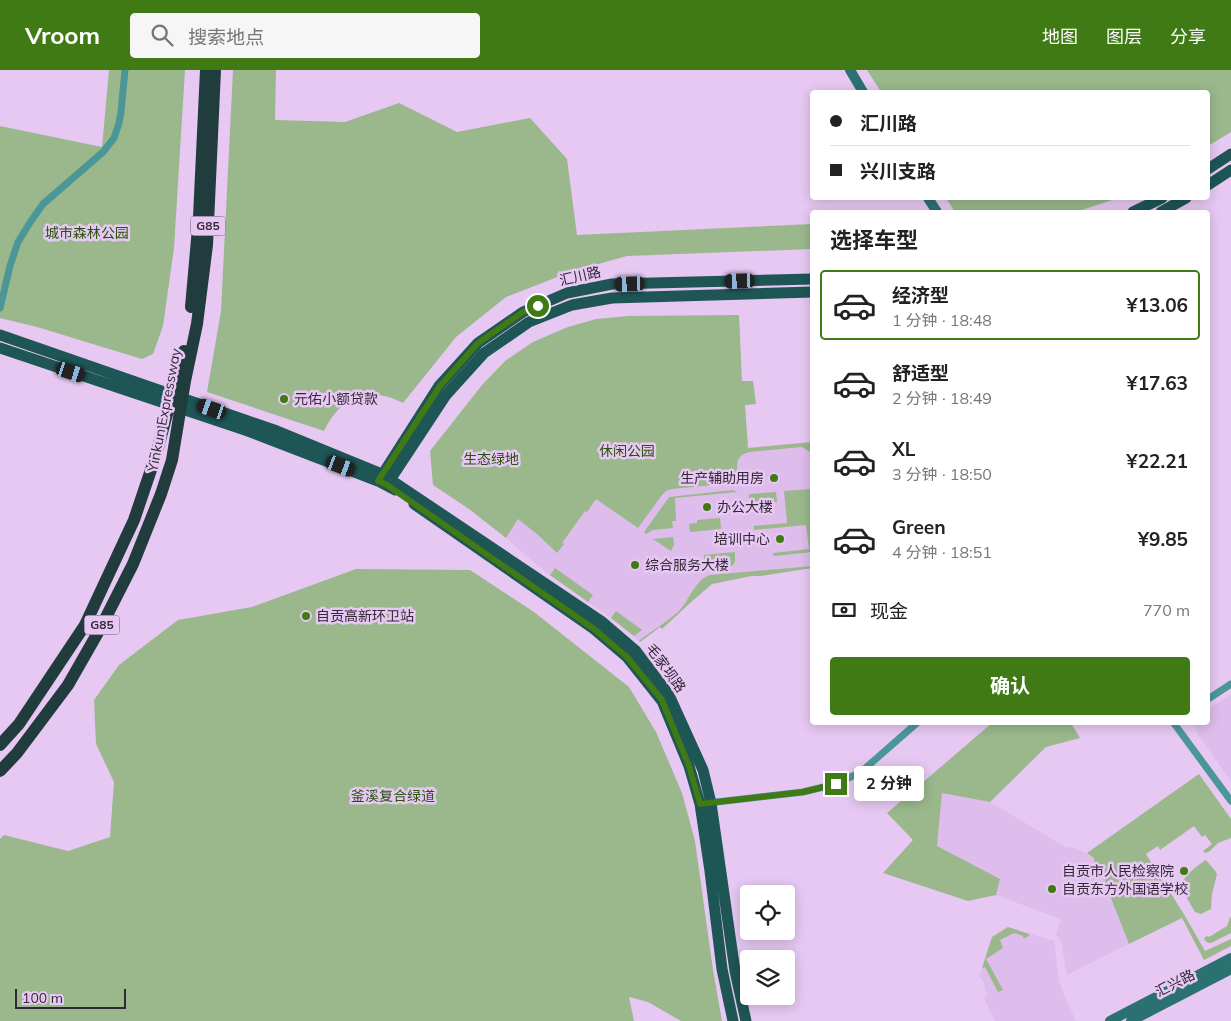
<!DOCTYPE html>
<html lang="zh">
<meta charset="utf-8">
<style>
:root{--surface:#fff;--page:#f6f6f6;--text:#222;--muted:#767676;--line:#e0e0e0;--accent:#3f7a14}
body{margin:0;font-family:Mulish,"Noto Sans SC",sans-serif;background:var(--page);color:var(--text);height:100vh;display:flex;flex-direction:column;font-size:19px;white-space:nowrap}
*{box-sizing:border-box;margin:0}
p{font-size:16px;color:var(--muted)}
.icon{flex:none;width:28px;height:28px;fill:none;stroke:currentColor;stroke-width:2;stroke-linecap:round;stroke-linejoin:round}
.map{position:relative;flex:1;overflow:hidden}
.panel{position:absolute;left:810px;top:140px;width:400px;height:515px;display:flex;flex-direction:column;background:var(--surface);border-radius:5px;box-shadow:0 2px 12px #0003}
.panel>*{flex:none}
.guide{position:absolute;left:810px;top:20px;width:400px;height:110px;border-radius:5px;box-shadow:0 2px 12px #0003;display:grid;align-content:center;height:110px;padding:0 20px;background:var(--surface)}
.controls{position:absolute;left:740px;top:815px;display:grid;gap:10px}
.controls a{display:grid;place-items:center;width:55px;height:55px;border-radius:5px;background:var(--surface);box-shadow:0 2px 12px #0003;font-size:25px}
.scale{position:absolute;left:15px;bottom:12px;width:111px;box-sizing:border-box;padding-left:5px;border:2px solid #342838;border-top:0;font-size:14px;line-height:18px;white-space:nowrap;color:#342838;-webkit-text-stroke:4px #e6c8f2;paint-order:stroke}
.end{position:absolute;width:22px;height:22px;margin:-11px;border:6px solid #3f7a14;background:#fff;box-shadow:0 0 0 2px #fff}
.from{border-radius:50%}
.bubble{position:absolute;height:35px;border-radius:5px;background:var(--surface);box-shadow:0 2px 12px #0003;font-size:16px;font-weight:700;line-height:35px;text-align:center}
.car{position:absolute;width:15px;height:30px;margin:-15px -8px;border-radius:6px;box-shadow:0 0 4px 1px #0007;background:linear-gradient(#222 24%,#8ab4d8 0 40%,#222 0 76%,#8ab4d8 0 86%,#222 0)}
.guide b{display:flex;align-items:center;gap:18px;height:48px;font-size:19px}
.guide b+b{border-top:1px solid var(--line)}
.guide i{width:12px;height:12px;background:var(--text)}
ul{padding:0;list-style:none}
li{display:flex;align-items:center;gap:15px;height:70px;margin:0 10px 8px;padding:0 10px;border:2px solid transparent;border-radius:5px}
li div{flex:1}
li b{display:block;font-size:19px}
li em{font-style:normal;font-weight:700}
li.active{border-color:var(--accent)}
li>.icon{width:45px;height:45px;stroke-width:1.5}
h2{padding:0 20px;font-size:22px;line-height:60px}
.pay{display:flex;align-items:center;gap:12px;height:55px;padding:0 20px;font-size:19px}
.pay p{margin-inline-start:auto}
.primary-button{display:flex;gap:10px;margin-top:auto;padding:10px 20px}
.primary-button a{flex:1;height:58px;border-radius:5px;background:var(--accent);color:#fff;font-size:20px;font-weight:700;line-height:58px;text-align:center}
header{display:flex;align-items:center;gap:30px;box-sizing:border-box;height:70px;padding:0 25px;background:var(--accent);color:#fff}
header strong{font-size:24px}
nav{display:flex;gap:28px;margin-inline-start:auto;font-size:18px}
.search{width:350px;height:45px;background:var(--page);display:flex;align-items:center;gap:12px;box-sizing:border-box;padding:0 18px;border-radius:5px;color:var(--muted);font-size:19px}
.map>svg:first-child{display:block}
.built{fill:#debcec}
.green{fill:#9ab88c}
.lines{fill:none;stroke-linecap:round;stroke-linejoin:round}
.street{stroke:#4b9798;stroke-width:7}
.secondary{stroke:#2c7171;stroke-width:10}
.primary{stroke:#1e5555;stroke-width:11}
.highway{stroke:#203c3c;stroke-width:12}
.route{stroke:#3f7a14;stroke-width:6}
.poi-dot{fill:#3f7a14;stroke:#e6c8f2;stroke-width:2}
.labels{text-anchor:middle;stroke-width:5;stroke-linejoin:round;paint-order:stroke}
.shield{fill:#e6c8f2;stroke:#695870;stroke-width:1}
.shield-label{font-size:12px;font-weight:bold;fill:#342838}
.park-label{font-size:14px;fill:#285208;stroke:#e6c8f2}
.street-label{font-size:14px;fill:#342838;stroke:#e6c8f2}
.poi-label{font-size:14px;fill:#342838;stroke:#e6c8f2;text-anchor:start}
</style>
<header>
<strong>Vroom</strong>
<div class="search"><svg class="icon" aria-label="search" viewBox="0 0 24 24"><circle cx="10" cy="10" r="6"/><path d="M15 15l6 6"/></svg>搜索地点</div>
<nav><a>地图</a><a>图层</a><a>分享</a></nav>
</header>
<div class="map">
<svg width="1231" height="951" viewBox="0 0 1231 951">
<rect width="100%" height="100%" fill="#e6c8f2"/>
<path class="built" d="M753,311L756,334L745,335L748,378L812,372V498L760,506H751L712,514L690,533L662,559L660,557L640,572L611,548L548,504L506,468L518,449Z
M1231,624V711L1196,662L1195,653L1208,652V639Z
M942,723L990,732L1067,778L1074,777L1094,788L1095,797L1105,803V813L1129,874L1067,905L1061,871L1056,865L1061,849L996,825L999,809L937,776Z
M1008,857L1054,871L1059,910L1063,922L1076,951H995L984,928L987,926L984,913L981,909H980L979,904L981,903L992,867Z"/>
<path class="green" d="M109,0H185L174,178L163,256L153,284L142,289L37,257L0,248V56L102,77Z
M233,0H276L275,50L345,52L399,33L457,62L530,48L567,89L577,165L812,154V179L627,186L573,201L506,227L456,267L403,333C368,315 341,326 324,361L207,322L221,241Z
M867,0H1231V62L1208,76V22H881Z
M946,128H1118L1076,142H955Z
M739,245L742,311H753L756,334L745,335L748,378L812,372V389L810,382L802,377L749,382C733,387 738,396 737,409L734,413L672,419L666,421L662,425L638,458L596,429L587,442L585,441L562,473L564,474L557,483L537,464L518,449L506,468L469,439L433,415L430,381L482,315L505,291L533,272L568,257L596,249L628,246Z
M811,419L812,430V482L774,486L773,483L809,479L806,455L754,460V456L787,453L784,421Z
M733,420L737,422L675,428L676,451H672L673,458L653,460L646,464L644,462L669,427Z
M776,422L777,432L749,434V424Z
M720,448L721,459L690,462L689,454L697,453V450Z
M673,467L674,475L671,481L653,469Z
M735,482V492L732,496L705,500L704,485Z
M812,496V498L760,506H751L712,514L690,533L662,559L660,557L640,572L639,571C651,561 669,551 680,540C689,530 696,509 710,505Z
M555,498L593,525L588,532L550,505Z
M356,499L470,500L534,542L629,617L656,662L682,723L695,771L713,900L722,951H681L648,932L629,927L634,951H0V769L4,765L68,781L110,767L114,712L96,674L94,630L119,595L178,550L252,537Z
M616,541L642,560L634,566L611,548Z
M992,653H1071L1080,668L1046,677L990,732L942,723L937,776L1000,809L996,825L968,831L883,803L913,770L887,743Z
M1199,704L1231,749V768L1218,773L1210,781L1205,783L1203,781L1212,774L1205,765L1202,767L1194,756L1160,780L1158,776L1146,784L1185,846L1205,881L1231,869V876L1204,890L1182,848L1129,874L1105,813V803L1095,797L1094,788L1087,783Z
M1206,790L1216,802L1217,804L1212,824L1211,839L1201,844L1195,842L1181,818C1183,805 1195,798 1204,791Z
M1230,847L1231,848V863L1211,873C1207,873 1205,871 1204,868L1207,866L1209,867L1227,856Z
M1008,857L1029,864V866L1025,868H1023V866L1014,863L1000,870L1003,878L986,889L1003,920L998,922L985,897L982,898L992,867Z"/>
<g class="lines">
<path class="street" d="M0,238L10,196L18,172L31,151L43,134L103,82L114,68L119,53L121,42L125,0
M1208,629L1231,614
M1173,652L1231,731
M708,733L803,722L836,714L861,702L918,652"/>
<path class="secondary" d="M850,0L863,22
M928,128L937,142
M1110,951L1231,888
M1131,951L1231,899"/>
<path class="primary" d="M1208,99L1231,84
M1208,115L1231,100
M1133,142L1162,128
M1161,142L1186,128
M0,265L277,361L382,404L601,551L636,581L669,625L703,700L711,733L735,901L746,951
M0,278L248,361L378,411L395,420
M379,410L439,316L478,273L523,242L567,223L612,214L812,209
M388,413L446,325L484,283L529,252L572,235L612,228L812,222
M414,434L594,559L627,587L662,631L689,696L700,734L710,801L722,899L733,951"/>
<path class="highway" d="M191,237L199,147L206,0
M0,675L19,654L85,555L134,450L156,385L184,281
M0,701L17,683L68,615L100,559L133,494L161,424L172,390L185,311L197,254L207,175L215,0"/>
</g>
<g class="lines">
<path class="route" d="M538,236L523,242L478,273L440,316L378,411L387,415L594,559L627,587L662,630L689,696L700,734L803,722L836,714"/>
</g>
<g class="poi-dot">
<circle cx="284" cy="329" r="5"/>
<circle cx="774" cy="408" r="5"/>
<circle cx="707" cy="437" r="5"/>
<circle cx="780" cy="469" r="5"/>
<circle cx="635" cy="495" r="5"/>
<circle cx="306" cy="546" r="5"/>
<circle cx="1184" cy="801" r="5"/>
<circle cx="1052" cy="819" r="5"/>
</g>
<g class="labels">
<g class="shield">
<rect x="190.5" y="146.5" width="35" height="19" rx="4"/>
<rect x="84.5" y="545.5" width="35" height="19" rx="4"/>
</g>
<g class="shield-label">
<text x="208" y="160">G85</text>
<text x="102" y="559">G85</text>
</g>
<g class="park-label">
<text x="87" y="168">城市森林公园</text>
<text x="627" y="386">休闲公园</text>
<text x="491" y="394">生态绿地</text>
<text x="393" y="731">釜溪复合绿道</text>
</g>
<g class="street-label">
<text transform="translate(580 206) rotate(-13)" y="5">汇川路</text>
<text transform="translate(164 340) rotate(-79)" y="5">Yinkun Expressway</text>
<text transform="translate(666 598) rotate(54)" y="5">毛家坝路</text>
<text transform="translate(1175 913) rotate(-27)" y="5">汇兴路</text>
</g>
<g class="poi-label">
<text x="294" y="334">元佑小额贷款</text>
<text x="764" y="413" text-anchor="end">生产辅助用房</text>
<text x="717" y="442">办公大楼</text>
<text x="770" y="474" text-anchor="end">培训中心</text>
<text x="645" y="500">综合服务大楼</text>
<text x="316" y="551">自贡高新环卫站</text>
<text x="1174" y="806" text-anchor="end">自贡市人民检察院</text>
<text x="1062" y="824">自贡东方外国语学校</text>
</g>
</g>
</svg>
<div class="controls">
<a><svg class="icon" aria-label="locate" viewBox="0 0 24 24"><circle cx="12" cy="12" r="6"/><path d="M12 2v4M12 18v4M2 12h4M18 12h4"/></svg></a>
<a><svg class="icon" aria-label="layers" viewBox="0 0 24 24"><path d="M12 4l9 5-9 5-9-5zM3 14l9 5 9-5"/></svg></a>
</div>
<div class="scale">100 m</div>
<i class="end from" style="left:538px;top:236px"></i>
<i class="end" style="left:836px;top:714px"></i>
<div class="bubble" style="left:854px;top:696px;width:70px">2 分钟</div>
<i class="car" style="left:740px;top:211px;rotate:268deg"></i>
<i class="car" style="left:630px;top:214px;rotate:268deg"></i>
<i class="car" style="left:71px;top:302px;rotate:108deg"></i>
<i class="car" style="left:212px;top:339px;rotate:289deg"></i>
<i class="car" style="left:341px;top:396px;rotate:111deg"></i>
<div class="guide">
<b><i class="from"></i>汇川路</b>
<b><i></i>兴川支路</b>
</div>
<section class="panel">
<h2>选择车型</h2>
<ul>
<li class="active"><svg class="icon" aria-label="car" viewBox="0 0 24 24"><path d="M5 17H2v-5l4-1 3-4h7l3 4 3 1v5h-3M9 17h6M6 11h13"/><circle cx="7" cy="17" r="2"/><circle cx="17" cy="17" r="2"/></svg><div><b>经济型</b><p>1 分钟 · 18:48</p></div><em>¥13.06</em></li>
<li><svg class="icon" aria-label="car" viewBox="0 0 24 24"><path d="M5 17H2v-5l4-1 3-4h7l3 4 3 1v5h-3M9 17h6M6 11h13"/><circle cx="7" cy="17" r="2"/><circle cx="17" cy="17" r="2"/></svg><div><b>舒适型</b><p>2 分钟 · 18:49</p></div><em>¥17.63</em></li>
<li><svg class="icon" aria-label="car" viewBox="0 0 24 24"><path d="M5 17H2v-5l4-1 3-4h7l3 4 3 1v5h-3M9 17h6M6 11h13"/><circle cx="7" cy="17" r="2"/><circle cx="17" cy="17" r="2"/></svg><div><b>XL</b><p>3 分钟 · 18:50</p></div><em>¥22.21</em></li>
<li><svg class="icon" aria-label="car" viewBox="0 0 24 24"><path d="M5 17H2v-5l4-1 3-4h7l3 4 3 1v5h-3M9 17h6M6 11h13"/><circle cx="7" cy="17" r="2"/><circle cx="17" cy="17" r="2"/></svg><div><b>Green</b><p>4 分钟 · 18:51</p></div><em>¥9.85</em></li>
</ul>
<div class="pay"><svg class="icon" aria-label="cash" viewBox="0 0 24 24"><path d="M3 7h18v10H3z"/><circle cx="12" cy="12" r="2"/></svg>现金<p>770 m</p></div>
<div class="primary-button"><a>确认</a></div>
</section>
</div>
